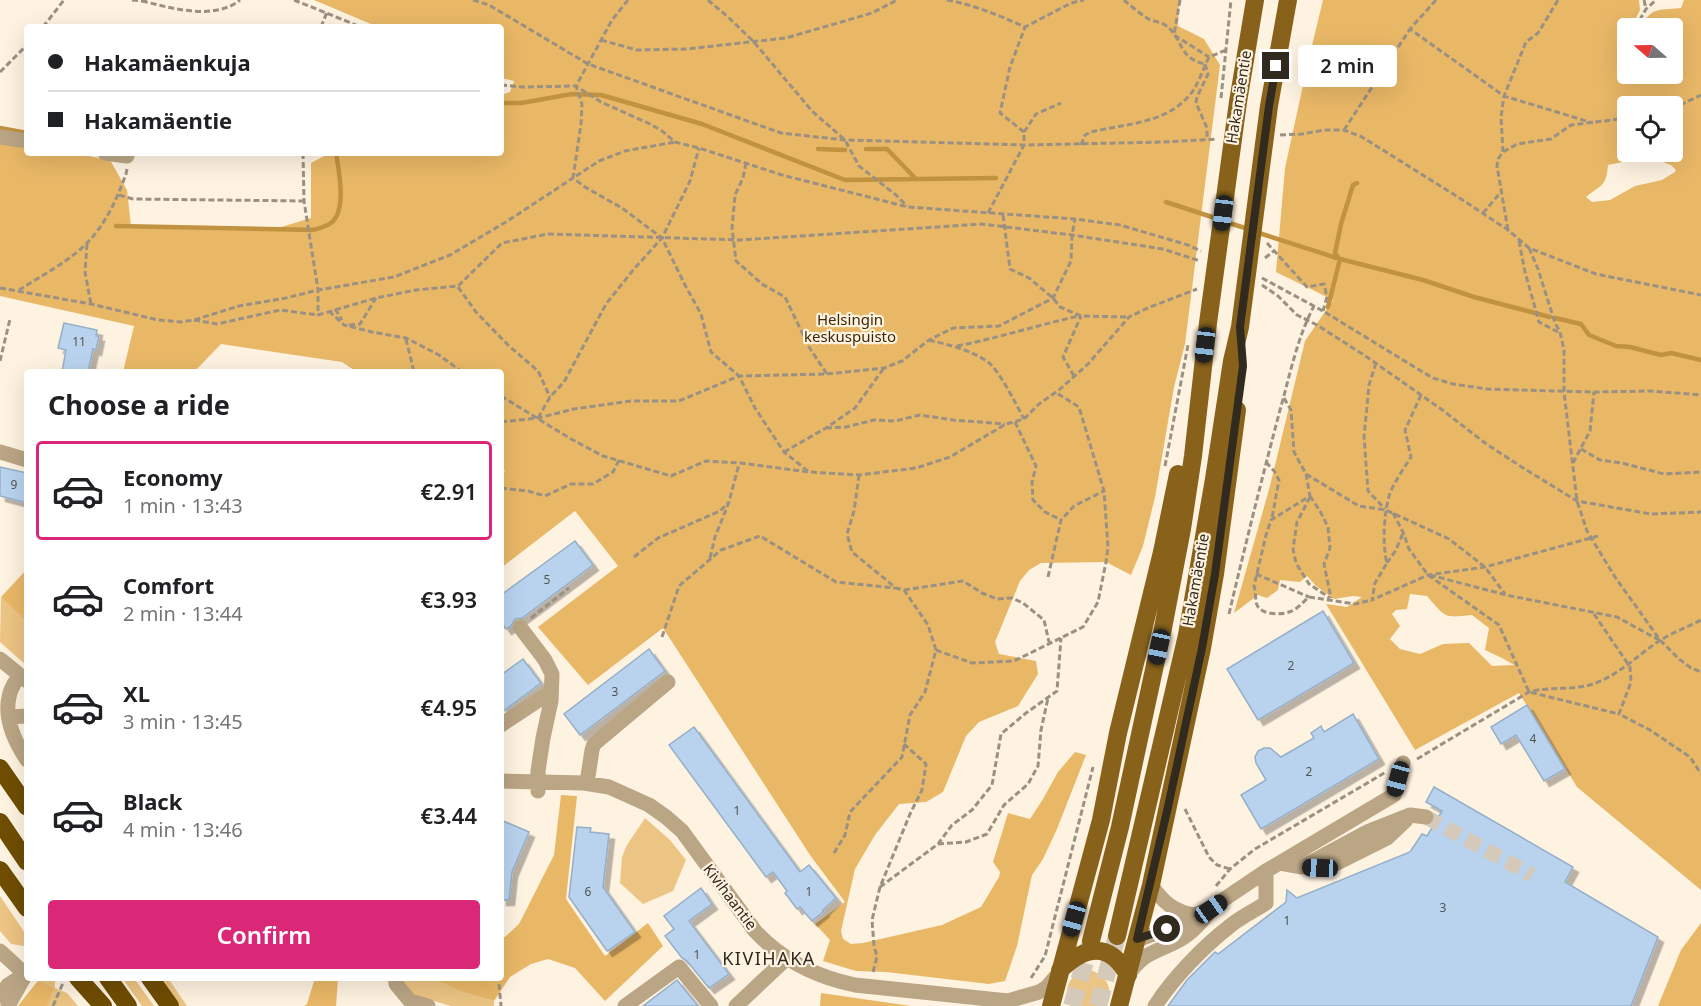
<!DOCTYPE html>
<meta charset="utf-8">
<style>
:root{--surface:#fff;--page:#f6f6f6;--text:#202124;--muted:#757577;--line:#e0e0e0;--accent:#db2777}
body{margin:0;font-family:"Noto Sans",sans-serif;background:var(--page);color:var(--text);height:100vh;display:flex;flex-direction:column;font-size:22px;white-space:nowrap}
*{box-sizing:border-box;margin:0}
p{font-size:20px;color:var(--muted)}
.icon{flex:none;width:33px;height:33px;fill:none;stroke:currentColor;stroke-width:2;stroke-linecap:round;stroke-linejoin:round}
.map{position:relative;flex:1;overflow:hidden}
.panel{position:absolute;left:24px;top:369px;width:480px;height:612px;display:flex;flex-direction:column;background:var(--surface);border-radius:6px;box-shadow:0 6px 24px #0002}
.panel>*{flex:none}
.guide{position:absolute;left:24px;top:24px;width:480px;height:132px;border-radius:6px;box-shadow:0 6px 24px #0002;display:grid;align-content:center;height:132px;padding:0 24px;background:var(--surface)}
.needle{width:39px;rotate:290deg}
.tools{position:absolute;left:1617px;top:18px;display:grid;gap:12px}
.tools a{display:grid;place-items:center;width:66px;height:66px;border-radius:6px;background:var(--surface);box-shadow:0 6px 24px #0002;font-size:30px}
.end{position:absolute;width:27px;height:27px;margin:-14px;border:8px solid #312a1e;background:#fff;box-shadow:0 0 0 3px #fff}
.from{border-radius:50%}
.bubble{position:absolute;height:42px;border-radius:6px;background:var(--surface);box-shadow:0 6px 24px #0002;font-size:20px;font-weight:600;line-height:42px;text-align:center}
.car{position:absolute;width:18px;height:36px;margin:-18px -9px;border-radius:8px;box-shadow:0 0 4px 2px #0007;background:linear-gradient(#222 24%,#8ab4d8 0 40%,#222 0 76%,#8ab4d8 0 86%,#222 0)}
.guide b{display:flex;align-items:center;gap:21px;height:57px;font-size:22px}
.guide b+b{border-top:2px solid var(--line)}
.guide i{width:15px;height:15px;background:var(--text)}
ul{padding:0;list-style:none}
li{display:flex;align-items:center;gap:18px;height:99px;margin:0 12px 9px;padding:0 12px;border:3px solid transparent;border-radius:6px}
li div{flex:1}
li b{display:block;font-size:22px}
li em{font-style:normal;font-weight:600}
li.active{border-color:var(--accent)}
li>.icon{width:54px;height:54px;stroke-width:1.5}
h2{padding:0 24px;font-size:27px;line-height:72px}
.primary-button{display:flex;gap:12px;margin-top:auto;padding:12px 24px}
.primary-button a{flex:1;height:69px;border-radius:6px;background:var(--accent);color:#fff;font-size:24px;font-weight:600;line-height:69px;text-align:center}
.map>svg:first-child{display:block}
.green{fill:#ecc483}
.forest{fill:#e9b867;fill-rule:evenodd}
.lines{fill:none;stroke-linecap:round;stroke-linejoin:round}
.stream{stroke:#c1923f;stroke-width:4.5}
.building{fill:#b9d3ee;stroke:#95afc9;stroke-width:1.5;filter:url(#shadow)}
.minor-tunnel{stroke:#d5cab9;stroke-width:15;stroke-dasharray:15 8;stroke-linecap:butt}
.major-tunnel{stroke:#d5cab9;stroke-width:18;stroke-dasharray:18 9;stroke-linecap:butt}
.path{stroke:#9b9182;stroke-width:3;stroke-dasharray:6 3;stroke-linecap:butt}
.minor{stroke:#baa584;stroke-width:15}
.major{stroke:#88621b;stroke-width:18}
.highway{stroke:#6f4d02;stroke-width:18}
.route{stroke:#312a1e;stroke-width:8}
.labels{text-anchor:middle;stroke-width:4.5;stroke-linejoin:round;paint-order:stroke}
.number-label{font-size:12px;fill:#535452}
.street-label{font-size:15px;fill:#312a1e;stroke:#fef2e0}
.park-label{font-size:15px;fill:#3c2904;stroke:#fef2e0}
.quarter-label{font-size:18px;letter-spacing:1.5px;fill:#312a1e;stroke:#fef2e0}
</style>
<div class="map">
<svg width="1701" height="1006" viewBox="0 0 1701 1006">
<defs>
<filter id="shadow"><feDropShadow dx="5.5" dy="5.5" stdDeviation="0" flood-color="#0004"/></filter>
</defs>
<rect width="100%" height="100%" fill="#fef2e0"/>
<path class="green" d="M1,597L27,623V666L0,642Z
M645,818L670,840L686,860L673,891L643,904L620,883L622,857L627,845Z
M0,896L27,936V944L24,946L11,944L0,931Z
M1089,970C1107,974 1115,990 1105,1006H1071C1061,989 1070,973 1089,970Z
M40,978H55V988L67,993L78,1006H18Z
M122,978H134L154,1006H142Z
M159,978H168L187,1006H179Z
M385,978H433L462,992L494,1001V1006H451L414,995L390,985Z"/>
<path class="forest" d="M314,0H1179L1178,26L1204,39L1220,65L1185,344L1174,387L1155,497L1143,546L1131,575L1106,562L1041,563L1029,570L1020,581L995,642L999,654L1036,661L1038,674L1018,706L979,722L966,736L943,792L926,802L899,804L875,835L855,869L841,931L843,939L851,944L863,943L942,925L981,907L999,877L1000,872L993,862L1008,813L1030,819L1043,799L1058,772L1075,752L1086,755L1057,829L1043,859L1032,875L1017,946L1005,981L989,984L886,972L856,971L823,961L830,940L815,924L845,902L810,855L663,628L588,685L538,627L618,566L575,511L501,568V476L505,471L501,469V372H357L342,362L221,344L194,372H123L134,326L0,296V139L27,144V153H72L110,160L127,190L131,226L278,228L311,218V163L330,153H501V95L510,92L514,81L501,78V27H378Z
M1323,0H1639L1640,10L1631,28H1628L1626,38H1628V74H1672V28H1639C1654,6 1655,11 1681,8L1684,0H1701V890L1577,787L1519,693L1415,750L1326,604L1347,607L1362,597L1353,596L1334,599L1316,586L1307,576L1300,582L1280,580L1278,590L1267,598L1258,595L1234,613L1270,486L1305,341L1333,300L1276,272L1285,168L1309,58ZM1628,106H1672V152H1628ZM1655,159L1671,165L1676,170L1675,172L1662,180L1635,186L1610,200L1592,202L1586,197C1602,184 1606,187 1608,165L1633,160ZM1410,594L1427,596C1446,618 1444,618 1472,615L1489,628L1485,650L1502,658L1514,665L1492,666L1469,643L1443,644L1420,654L1400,649L1390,639L1400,626L1392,614L1396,610L1407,609Z
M27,569V623L1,597Z
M561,795L577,796L566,899L605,956L648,923L663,946L605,1001L575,968L548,959L531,964L510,977L494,1001L462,992L436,980L433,978H501V937H505L519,924L554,855Z
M1701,923V1006H1658L1681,950Z
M315,978H338L336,1006H304L307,1004Z
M38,981L54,988L47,1006H18Z
M821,993L911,1006H820Z"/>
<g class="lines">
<path class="stream" d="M501,103H521L572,94L601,95L702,124L845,180L996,178
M0,128L27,133
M818,149L845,150
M866,149H887L915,178
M1166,202L1218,219
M1226,222L1245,228
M116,226L313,230C319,228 326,227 331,223C347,211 339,171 336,153
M1259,233L1340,259
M1338,257L1335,253L1341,224L1353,185L1357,183
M1328,307L1340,259L1423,280L1474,297L1550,317
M1555,318L1581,324L1589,335L1616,346L1630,347L1661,355L1671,353L1701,360"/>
</g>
<path class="building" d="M64,323L97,330L96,336H99L96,350L93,349L88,372H62L66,350L58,348Z
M0,467L27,473V503L0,496Z
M575,541L593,565L522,618L515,619L511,626L506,629L501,622V595Z
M1323,611L1354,663L1258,720L1227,669Z
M649,649L665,671L580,735L564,714Z
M523,659L541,683L501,713V675Z
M1527,705L1565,769L1544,781L1516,735L1501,744L1491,727Z
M1353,714L1379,759L1261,829L1241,795L1266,780L1256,763L1255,757L1258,751L1264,748H1270L1281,757L1314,738L1311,733L1321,726L1324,732Z
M694,727L800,872L809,865L836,898L823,910L824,911L812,921L800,907L797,909L785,893L787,891L773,872L766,877L669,745Z
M1434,787L1573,867L1565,882L1658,937L1631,1006H1168L1187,980L1215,952L1218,954L1286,902L1287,890L1297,898L1410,852L1422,834L1427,836L1442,811L1426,802Z
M501,820L529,832L512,872L509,900H501Z
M577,827L591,828L590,832L609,834L603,887L635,932L607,951L569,897Z
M701,888L712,904L689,921L729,974L709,988L687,961L682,958L665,936L674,929L664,916Z
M677,980L698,1006H643Z"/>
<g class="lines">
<path class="minor-tunnel" d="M1426,817L1532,875"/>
<path class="major-tunnel" d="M1072,1006L1091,941
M1098,1006L1117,936"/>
<path class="path" d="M132,0L142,1L147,0
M294,0L361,27
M473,0L489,5L588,64L781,133L845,140L1024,145L1164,142L1217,139
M628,0L612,20L576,86L582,104L581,124L573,178L599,161L625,151L675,142
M708,0L728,17L753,41L812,111L845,140L859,166L896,195L907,206
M947,0C975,5 1000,16 1025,27L1071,3L1084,0
M1124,0C1131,6 1139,13 1147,18C1152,22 1160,21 1165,25C1184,38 1177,58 1205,64
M1180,0L1174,35L1209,57
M1436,0L1410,29L1504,96L1593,123
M1644,0L1646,9
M142,1C171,8 214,21 240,0
M43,27L64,0
M142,27V26
M321,27L327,12
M1635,28L1646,9L1656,0
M601,40L637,50L687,49L786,38L872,13L897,0
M1620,40L1628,35
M1205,64L1208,74L1197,97L1196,103L1207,128V139
M0,72L27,45
M501,85L522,87L576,86L601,102L650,124L662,131L675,142L699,148L782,175L908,207L1075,219L1120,225L1188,245L1201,251
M1221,98L1231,0
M1672,109L1701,95
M1344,130L1410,29
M1024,132L1000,113L1010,67L1025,27
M1280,135L1302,134L1324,130H1344L1362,137L1458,197L1508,230L1529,248L1596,274L1701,295
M1081,145L1085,135L1091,132C1123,124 1163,124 1187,98C1198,87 1202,71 1209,57L1226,50
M1503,152L1501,117L1504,96L1526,42L1538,33L1558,0
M303,153L304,201L318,290V315
M746,163L743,178L735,195L732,228L736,261L762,284L785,297L809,347L827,374
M119,195L133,199L304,201
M988,213L1024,145V132L1036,114L1061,103
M1483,213L1501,192
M1003,215L1010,269L1029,278L1053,298L1060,307L1081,316L1129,317
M1508,230L1497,166L1498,159L1503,152L1517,144L1551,139L1571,125L1628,118
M1519,241L1525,272L1539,322L1558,332
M1267,243L1307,287L1324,284L1327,297L1323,311
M87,244L85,272L91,304
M1529,248L1538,269L1555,323L1560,332L1564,350V392L1577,501L1587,531L1615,577L1660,640L1679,659L1691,668L1701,672
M1265,258L1275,250
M1262,278L1323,311L1421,371L1433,378L1453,384L1487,389L1594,392L1651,391L1701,395
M1262,285L1278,296L1297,315L1317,325L1364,355L1441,409L1485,443L1520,466L1577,501L1651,514L1701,512
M458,287L476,312L508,345L538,371L550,397
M0,288L91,304L158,320L181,322L194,320L239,306L286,298L318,290L394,277L450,255L506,222L573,178L585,187L622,208L662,238L685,285L701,314L711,352L739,376L755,408L784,452L809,472
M19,290C41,276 70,261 88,242C106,223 117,199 126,174L127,169
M335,309L342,320
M329,311L344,325L372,332L406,338L439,355L462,372
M194,320L217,324L280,310L318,315L376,298L416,290L458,286L502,243L548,234L740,240L982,224L1072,235L1163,249L1200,261
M349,325L360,324L376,298
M406,339L414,372
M929,340C949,345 971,350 988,362C999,370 1017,406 1024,419
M957,346C998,338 1038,325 1079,316
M0,361L10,319
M1376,363L1369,385L1364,437L1368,491L1385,509
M1074,376L1063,357L1081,316
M1421,395L1405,430L1411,457C1404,468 1395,481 1390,493C1384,511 1382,545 1387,563L1375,583L1372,600L1428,575L1485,567L1598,536
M501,396L571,439L603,456L671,476L706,461L740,463L809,472L859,475L916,468L950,457L1006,424L1024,419L1039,404L1059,390L1088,364L1129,317L1150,307L1197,289
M1284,398L1291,410L1294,452L1306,474L1310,496L1271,520L1266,535L1254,586C1256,592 1255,600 1257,605C1261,615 1281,615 1289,612C1297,610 1303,602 1309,597L1355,604L1372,600
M538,418L550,397L564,382L606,304L634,269L662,238L690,181L699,148
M501,422L538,418L574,409L631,401H679L739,376L827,374L884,368L902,361L929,340L953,328L999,326L1053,298L1071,261L1072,235L1075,219
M1015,422L1036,466L1032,482L1033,500L1045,512L1061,520
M826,428L846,427L874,420L895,421L920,415L953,420L1005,424
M1581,449L1600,460L1622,463L1664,474L1701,472
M784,452L826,428L855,408L884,368
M1266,462L1275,472L1279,480L1272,518
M1573,463L1590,431L1594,392
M1165,466L1188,345
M1306,474L1359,506L1386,510L1449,539L1485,567L1505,594
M501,488L528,491L545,496L571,484H593L613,472L619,460
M1310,496L1320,511L1328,527L1330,548L1324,564L1331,598
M1310,497L1297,522L1293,549L1296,563L1309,584L1330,598
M1393,513L1403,532L1409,549L1428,575L1499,625L1529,692L1619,714
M634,557L658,538L720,511L729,502
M710,558L715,537L729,502L739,464
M1387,563L1396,550L1403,533
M1256,574L1309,597
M1430,575L1506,595L1617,617L1659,640
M1048,577L1061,520L1074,506L1104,491
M904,590L963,581L982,593L997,599L1012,598L1023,603L1044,620L1049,642
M1229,614C1245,546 1262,478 1280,410C1290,375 1297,338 1314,306
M1594,614L1630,667L1631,682L1619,714L1650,730L1690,757L1701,774
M531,618L569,588
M662,637L679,586L721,550L760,536L836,582L895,588
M936,650L972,663L1014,661L1083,627L1098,602L1106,562L1108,547L1104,491L1079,407L1055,392
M1417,759L1529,692C1550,686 1572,691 1593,684C1619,675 1638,655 1659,641C1672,633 1687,627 1701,620
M1185,809L1209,857L1217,865L1230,869
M938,844L966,842L987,834L1004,805L1028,784L1038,766L1041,730L1048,698
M834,853L845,835L850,812L902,757L910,715L925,692L936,650L928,625L904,590L896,588L852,552L847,534L854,511L859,475
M1216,886L1230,869L1255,849L1386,772
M880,887L938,844L952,825L972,810L992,785L1001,734L1026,713L1057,691L1061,638
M873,972L877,957L874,945L872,920L880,887L910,814L922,790L926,764L904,744
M1031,978L1045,956L1093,767
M499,984L501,1006
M53,1006L63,983"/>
<path class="minor" d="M0,137L27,141
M105,153L127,156
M0,452L27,460
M520,627L545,660L552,674L551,701L543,738L538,771V791
M0,659L27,681
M19,676C15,682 10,689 9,697C4,719 15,742 27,760
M9,717L27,716
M501,725L551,692
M501,781L584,783L609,787L649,805L666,817L682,831L755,931C782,960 816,977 855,985L1008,1001L1039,992L1047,987L1059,973
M587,783L592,750L594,744L668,682
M1394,795L1403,763
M1280,863L1302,867L1367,832L1410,815L1426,817
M1306,867L1320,868L1331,866L1387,838L1406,820
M1151,885C1163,902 1174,912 1195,915
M1137,940L1168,929L1195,915L1211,908L1266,871L1394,795
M0,951L25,974
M1128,975C1145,950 1157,953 1181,939C1193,932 1202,921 1211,910
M396,984L410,1001L428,1006
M0,996L8,985L25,974
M8,1006L27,972
M625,1006L679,967L711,1006
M736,1006L787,958
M1155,1006C1174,977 1203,947 1230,926C1241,917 1254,911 1266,903V871"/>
<path class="major" d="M1117,936L1187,635L1214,479L1232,361L1240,327L1269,106L1288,0
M1091,941L1120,827L1163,628L1182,529L1193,456L1208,323L1238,102L1255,0
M1060,970C1085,946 1109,941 1128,975
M1051,1006L1101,820L1118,733L1162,552L1178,474
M1119,1006L1151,885L1202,648L1215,574L1237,410"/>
<path class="highway" d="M0,768L27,807
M0,822L27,862
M0,870L27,908
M78,978L103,1006
M108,978L128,1006
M150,978L170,1006"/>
</g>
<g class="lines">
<path class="route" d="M1167,929L1137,939L1168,807L1202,648L1215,574L1243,366L1240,327L1269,106L1276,66"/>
</g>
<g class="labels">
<g class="number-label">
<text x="79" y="346">11</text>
<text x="14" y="489">9</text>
<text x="547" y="584">5</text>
<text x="1291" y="670">2</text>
<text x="615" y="696">3</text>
<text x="1533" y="743">4</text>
<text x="1309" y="776">2</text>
<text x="737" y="815">1</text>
<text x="588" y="896">6</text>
<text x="809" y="896">1</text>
<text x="1443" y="912">3</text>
<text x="1287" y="925">1</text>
<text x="697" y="959">1</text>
</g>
<g class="street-label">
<text transform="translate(1239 97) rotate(-81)" y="5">Hakamäentie</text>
<text transform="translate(1196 580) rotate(-80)" y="5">Hakamäentie</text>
<text transform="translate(730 897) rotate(53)" y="5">Kivihaantie</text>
</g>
<g class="park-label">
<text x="850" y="325">Helsingin<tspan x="850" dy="17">keskuspuisto</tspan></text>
</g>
<g class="quarter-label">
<text x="769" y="965">KIVIHAKA</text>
</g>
</g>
</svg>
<div class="tools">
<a><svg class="needle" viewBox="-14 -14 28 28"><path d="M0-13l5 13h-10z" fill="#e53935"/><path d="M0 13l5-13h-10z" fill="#757577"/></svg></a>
<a><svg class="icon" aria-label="locate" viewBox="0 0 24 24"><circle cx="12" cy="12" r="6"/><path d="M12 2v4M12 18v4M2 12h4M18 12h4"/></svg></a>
</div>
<i class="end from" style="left:1167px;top:929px"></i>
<i class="end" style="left:1276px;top:66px"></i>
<div class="bubble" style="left:1298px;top:45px;width:99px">2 min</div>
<i class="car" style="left:1223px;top:213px;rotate:187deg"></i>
<i class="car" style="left:1205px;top:345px;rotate:187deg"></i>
<i class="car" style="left:1159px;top:647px;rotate:192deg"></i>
<i class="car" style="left:1398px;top:779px;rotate:195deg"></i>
<i class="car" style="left:1320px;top:868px;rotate:272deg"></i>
<i class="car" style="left:1211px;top:909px;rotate:55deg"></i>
<i class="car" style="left:1074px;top:919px;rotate:196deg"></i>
<div class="guide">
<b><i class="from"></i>Hakamäenkuja</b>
<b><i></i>Hakamäentie</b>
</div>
<section class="panel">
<h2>Choose a ride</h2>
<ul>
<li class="active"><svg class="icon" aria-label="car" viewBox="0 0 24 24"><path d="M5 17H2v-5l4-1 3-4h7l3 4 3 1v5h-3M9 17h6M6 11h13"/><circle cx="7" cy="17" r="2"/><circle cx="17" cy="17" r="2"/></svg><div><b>Economy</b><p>1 min · 13:43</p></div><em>€2.91</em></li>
<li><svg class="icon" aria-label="car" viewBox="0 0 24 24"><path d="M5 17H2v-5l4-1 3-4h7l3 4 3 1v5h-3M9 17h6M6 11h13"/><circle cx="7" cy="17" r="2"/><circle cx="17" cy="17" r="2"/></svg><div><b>Comfort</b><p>2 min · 13:44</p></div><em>€3.93</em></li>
<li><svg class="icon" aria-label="car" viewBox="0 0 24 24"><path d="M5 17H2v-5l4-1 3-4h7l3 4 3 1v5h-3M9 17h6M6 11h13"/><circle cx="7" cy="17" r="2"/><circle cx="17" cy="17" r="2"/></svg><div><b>XL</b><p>3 min · 13:45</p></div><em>€4.95</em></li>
<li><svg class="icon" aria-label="car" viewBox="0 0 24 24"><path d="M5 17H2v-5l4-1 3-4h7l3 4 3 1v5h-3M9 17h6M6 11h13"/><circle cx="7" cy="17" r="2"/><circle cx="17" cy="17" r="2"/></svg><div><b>Black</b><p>4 min · 13:46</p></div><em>€3.44</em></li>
</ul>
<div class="primary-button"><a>Confirm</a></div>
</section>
</div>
